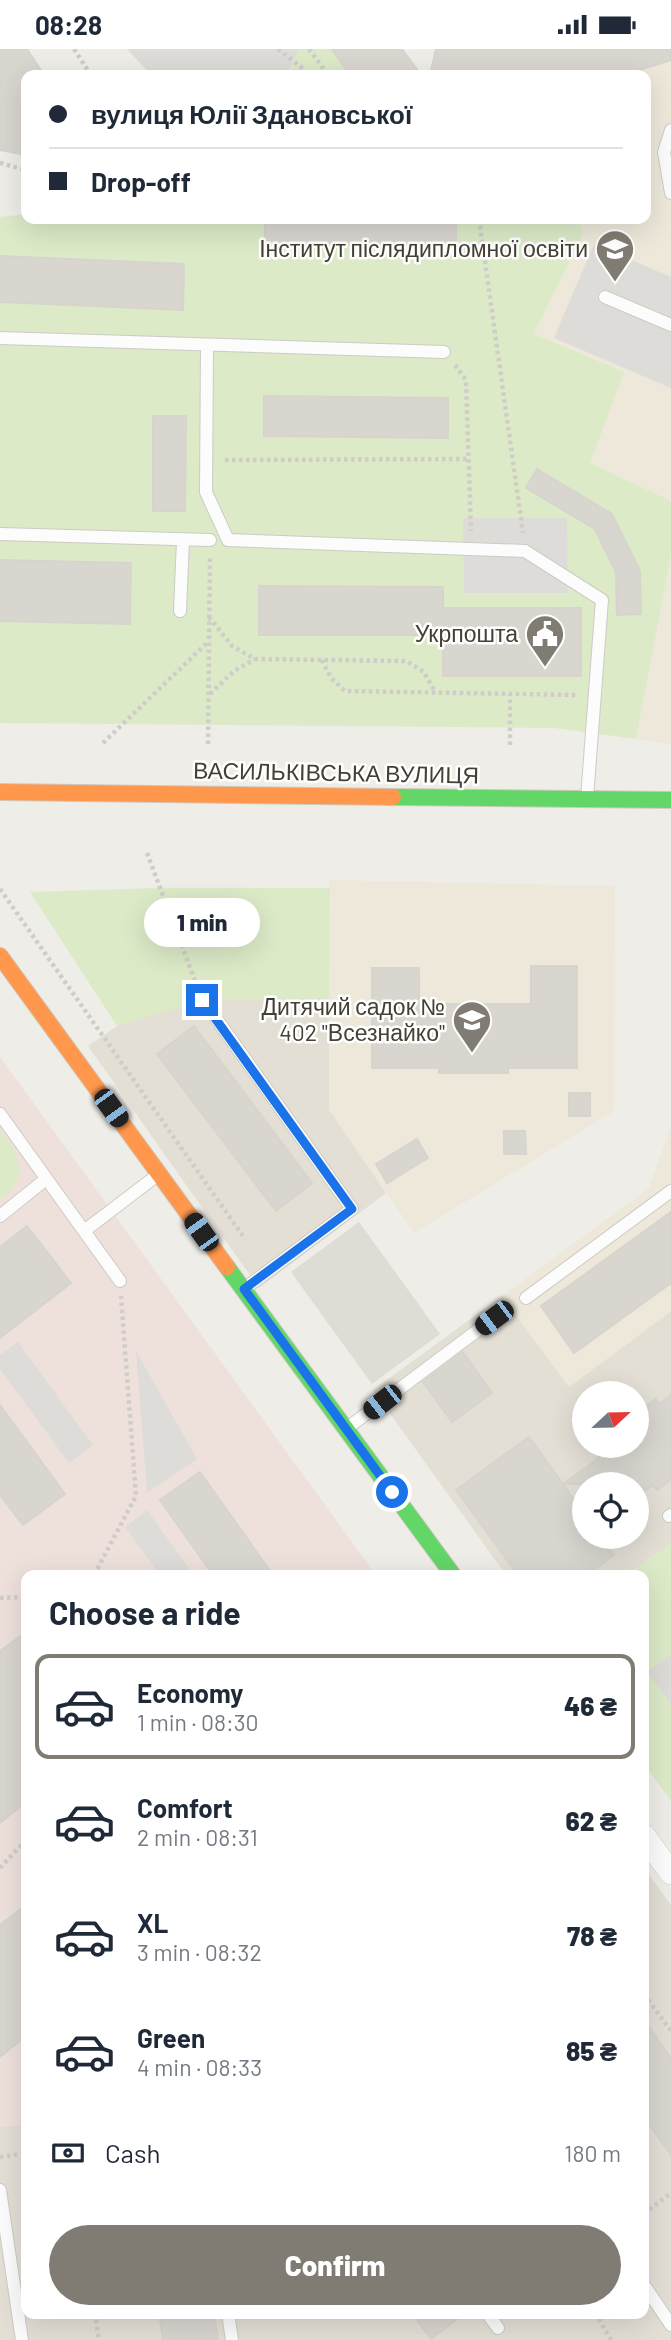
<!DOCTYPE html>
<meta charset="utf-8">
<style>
:root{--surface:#fff;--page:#f6f6f7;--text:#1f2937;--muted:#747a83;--line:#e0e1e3;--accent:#807c73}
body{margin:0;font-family:Barlow,sans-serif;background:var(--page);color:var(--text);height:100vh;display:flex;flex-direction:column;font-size:26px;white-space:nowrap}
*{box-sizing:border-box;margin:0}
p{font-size:23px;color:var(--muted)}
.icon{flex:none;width:38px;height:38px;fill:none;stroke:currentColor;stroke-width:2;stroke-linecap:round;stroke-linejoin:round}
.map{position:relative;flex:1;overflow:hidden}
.panel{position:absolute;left:21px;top:1521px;width:628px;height:749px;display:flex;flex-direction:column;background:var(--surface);border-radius:14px;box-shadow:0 7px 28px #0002}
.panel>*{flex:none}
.guide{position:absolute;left:21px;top:21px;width:630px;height:154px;border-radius:14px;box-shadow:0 7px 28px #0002;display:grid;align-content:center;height:154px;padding:0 28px;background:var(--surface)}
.needle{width:46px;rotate:68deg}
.tools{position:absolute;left:572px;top:1332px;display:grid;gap:14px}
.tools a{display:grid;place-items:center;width:77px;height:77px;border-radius:50%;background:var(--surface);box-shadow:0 7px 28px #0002;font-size:35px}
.end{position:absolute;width:32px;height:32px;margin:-16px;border:9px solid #1a73e8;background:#fff;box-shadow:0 0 0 4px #fff}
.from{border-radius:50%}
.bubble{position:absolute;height:49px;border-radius:24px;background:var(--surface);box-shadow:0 7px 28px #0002;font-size:23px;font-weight:800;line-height:49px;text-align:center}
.car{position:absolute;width:21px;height:42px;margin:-21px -10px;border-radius:9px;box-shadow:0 0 5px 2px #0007;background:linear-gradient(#222 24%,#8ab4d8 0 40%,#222 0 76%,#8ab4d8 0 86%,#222 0)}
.guide b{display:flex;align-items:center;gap:24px;height:66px;font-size:26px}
.guide b+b{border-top:2px solid var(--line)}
.guide i{width:18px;height:18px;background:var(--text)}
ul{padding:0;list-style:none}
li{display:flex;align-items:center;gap:21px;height:105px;margin:0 14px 10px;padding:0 14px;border:4px solid transparent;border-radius:14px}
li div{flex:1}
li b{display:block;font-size:26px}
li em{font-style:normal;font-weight:800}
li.selected{border-color:var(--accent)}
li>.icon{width:63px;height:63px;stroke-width:1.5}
h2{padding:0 28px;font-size:32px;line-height:84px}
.pay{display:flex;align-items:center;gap:18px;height:77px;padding:0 28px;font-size:26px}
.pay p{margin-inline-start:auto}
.action{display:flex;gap:14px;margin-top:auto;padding:14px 28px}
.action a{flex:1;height:80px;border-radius:42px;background:var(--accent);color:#fff;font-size:28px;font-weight:800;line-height:80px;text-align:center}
.status{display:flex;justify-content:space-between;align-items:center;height:49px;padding:0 35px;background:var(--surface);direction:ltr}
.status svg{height:19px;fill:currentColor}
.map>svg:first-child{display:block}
.residential{fill:#e3dfd5;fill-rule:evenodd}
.industrial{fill:#dfdcd6}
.education{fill:#ede8da}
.medical{fill:#eee1dc}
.green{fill:#dceac8}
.parking{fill:#dedcd8}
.building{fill:#d9d6d0;stroke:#d7d4ce;stroke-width:2}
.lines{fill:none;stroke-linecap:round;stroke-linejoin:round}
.lane-casing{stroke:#cdcbc5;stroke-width:14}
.street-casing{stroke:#cdcbc5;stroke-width:24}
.fast-casing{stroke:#cfcabf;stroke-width:18}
.slow-casing{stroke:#cfcabf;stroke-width:18}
.path{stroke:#d0cdc9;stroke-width:4.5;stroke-dasharray:3.5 3.5;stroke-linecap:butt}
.lane{stroke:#fdfcfc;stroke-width:12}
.street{stroke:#fdfcfc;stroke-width:23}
.fast{stroke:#63d668;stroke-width:16}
.slow{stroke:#ff974d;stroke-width:16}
.route{stroke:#1a73e8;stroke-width:9}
.labels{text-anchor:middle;stroke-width:5;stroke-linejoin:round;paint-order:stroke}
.poi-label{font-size:23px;fill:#453f34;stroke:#fff;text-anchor:end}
.street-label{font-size:23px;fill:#453f34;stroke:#fff}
</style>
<div class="status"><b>08:28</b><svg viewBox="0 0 49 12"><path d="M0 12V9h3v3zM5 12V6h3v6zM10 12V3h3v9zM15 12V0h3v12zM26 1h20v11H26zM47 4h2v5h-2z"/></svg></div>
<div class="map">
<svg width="671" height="2291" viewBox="0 0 671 2291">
<rect width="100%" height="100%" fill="#efede8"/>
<path class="residential" d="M210,934L329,949V1060L386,1144L259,1239L88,997L117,977Z
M502,1247L569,1338L671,1262V1494L627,1526H506L373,1341ZM584,1344H637V1396H584ZM584,1435H637V1488H584Z
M644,1819L671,1856V2291H0V2078L26,2075V2264H644Z"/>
<path class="industrial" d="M359,1173L440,1285L372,1335L291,1223Z"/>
<path class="education" d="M671,11V452L590,414L534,285L583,184L579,170H646V26H624Z
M671,506V695L636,690Z
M329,831L615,837L614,1062L414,1184L329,1060Z
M671,1077V1262L569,1338L502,1247L649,1139Z"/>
<path class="medical" d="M0,1008L376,1526H26V2075L0,2078Z"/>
<path class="green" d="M299,0H332L350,26H287Z
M26,165V170H579L583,184L534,285L624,323L590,414L671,452V506L636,690L554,679L0,674V168Z
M158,839H330L329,949L203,951L117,977L30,843Z
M0,1081L15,1101L20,1126L9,1145L0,1150Z
M671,1494V1752L644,1715V1526H627Z"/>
<path class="parking" d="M127,0H299L287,26H151Z
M594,195L671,228V339L554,289Z
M463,469H567L568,544H464Z
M18,1293L93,1396L69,1414L0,1320V1306Z
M136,1302L197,1410L147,1444Z
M147,1461L194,1526H160L125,1478Z
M671,1605V1655L647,1623Z"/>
<path class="building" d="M0,0H27L44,26H26V106L0,101Z
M332,0H402L421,26H350Z
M436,0H671V11L624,26H430Z
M265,170H456V198L265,196Z
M0,207L184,215L183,261L0,253Z
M264,347L448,349V389L264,387Z
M153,367H186L185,462H153Z
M537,420L612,465L640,522L641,565L617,566L616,523L595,480L526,439Z
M0,511L131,514L130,575L0,572Z
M259,537L443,538V559H581V627H443V586H259Z
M531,917H577V1019H508V1024H439V1019H372V919H419V955H531Z
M194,977L312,1134L276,1162L157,1005Z
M569,1044H590V1067H569Z
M504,1082H525L526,1105H504Z
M417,1090L428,1109L387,1134L376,1115Z
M671,1163V1234L574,1304L541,1257Z
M27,1177L71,1234L0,1289V1198Z
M463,1303L492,1344L452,1373L423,1333Z
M671,1346V1431L657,1441L653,1436L637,1448V1435H563L584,1465V1488H601L614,1506L587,1526H518L456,1441L529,1388L563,1435L599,1409L590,1396H637V1364L656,1350L659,1355Z
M0,1356L65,1445L23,1476L0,1446Z
M200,1423L273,1526H213L160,1451Z
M26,1583V1753L0,1774V1602Z
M26,1856V1987L0,2008V1876Z
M644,1971L671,2009V2106L644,2068Z
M159,2264H214L218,2291H163Z
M412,2264H465L431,2290Z"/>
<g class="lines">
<g class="lane-casing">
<path id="lane" d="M671,81L664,103L671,144
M605,248L671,276
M0,289L444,303
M207,296L206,443L228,491L525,502L602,551L587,749
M0,485L210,491
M180,562L183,491
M203,951L352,1160L244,1240
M0,1065L84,1182L159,1125
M0,1167L46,1130
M84,1182L120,1232
M526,1249L671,1142
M346,1380L494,1269
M669,1467L671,1466
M0,2141L22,2291
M644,2236L671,2276
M228,2264L232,2291
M487,2264L498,2279"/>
</g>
<g class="street-casing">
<path id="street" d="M644,1787L671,1824"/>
</g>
<g class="fast-casing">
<path id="fast" d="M393,748L671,751
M227,1218L453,1526"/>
</g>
<g class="slow-casing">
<path id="slow" d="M0,743L393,748
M0,907L227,1218"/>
</g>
<path class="path" d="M74,0L91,26
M278,0L311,26
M309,0L328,26
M0,114L26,121
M479,170L523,484
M455,316L466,331L471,482
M225,411L469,410
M209,568L232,597L255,610L406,612L424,623L435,643
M322,611L331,629L345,642L577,646
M210,645L234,622L255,610
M103,694L208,593
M208,695L210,506
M510,696V645
M147,804L197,937
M0,840L245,1190
M94,1526L136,1447L121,1247
M0,1549L26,1548
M0,1819L26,1791
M644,1945L671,1982
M0,2108L26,2104
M644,2165L671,2144
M95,2264L99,2291
M595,2264L611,2291"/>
<use href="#lane" class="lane"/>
<use href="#street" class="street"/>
<use href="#fast" class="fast"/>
<use href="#slow" class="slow"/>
</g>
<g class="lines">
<path class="route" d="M202,951L352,1160L244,1240L392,1443"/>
</g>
<defs>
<g id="university-pin" transform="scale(2.0125)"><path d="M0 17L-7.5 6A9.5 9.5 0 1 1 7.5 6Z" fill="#807c73" stroke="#fff"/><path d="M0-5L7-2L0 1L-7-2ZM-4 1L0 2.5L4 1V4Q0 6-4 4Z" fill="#fff"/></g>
<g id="civic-pin" transform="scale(2.0125)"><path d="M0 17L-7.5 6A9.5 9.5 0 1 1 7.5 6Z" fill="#807c73" stroke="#fff"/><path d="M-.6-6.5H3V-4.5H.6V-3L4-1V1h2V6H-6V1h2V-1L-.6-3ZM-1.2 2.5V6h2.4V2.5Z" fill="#fff"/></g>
<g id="school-pin" transform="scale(2.0125)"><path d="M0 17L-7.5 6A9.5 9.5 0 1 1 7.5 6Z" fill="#807c73" stroke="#fff"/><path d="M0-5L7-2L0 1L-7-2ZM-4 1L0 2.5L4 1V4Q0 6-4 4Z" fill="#fff"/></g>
</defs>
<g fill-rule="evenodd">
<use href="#university-pin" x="615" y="200"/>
<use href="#civic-pin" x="545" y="585"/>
<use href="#school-pin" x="472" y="971"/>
</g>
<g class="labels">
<g class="poi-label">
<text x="588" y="208">Інститут післядипломної освіти</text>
<text x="518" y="593">Укрпошта</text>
<text x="445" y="966">Дитячий садок №<tspan x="445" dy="26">402 "Всезнайко"</tspan></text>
</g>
<g class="street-label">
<text transform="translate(336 724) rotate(1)" y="8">ВАСИЛЬКІВСЬКА ВУЛИЦЯ</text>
</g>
</g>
</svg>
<div class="tools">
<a><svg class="needle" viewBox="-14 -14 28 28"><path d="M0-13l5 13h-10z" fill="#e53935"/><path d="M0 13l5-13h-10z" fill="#747a83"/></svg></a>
<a><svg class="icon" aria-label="locate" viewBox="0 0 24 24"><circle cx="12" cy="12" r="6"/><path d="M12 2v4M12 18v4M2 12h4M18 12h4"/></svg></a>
</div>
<i class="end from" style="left:392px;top:1443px"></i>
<i class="end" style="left:202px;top:951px"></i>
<div class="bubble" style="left:144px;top:849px;width:116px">1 min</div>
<i class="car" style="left:111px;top:1059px;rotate:144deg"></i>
<i class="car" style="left:201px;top:1183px;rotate:324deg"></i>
<i class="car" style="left:494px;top:1269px;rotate:233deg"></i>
<i class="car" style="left:382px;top:1353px;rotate:232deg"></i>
<div class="guide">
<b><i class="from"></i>вулиця Юлії Здановської</b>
<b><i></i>Drop-off</b>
</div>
<section class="panel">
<h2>Choose a ride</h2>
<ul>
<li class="selected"><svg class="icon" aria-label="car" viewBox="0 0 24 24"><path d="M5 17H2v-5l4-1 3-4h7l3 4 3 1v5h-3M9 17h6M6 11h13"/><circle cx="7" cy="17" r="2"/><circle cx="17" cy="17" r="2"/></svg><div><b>Economy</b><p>1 min · 08:30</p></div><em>46 ₴</em></li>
<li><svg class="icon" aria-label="car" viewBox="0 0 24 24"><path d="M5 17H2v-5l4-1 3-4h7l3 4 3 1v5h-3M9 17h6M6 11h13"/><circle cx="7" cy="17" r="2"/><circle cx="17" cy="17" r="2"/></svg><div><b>Comfort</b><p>2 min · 08:31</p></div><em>62 ₴</em></li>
<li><svg class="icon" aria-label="car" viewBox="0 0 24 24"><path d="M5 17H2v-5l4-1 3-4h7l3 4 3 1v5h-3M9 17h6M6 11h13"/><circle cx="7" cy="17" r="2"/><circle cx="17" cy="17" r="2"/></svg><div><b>XL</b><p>3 min · 08:32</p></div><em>78 ₴</em></li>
<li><svg class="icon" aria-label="car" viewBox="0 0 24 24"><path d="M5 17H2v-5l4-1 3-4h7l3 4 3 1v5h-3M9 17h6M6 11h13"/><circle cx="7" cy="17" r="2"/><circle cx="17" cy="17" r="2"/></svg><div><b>Green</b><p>4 min · 08:33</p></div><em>85 ₴</em></li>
</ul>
<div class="pay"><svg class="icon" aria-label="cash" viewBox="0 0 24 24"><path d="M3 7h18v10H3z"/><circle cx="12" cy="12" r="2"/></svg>Cash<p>180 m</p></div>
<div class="action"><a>Confirm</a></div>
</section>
</div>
